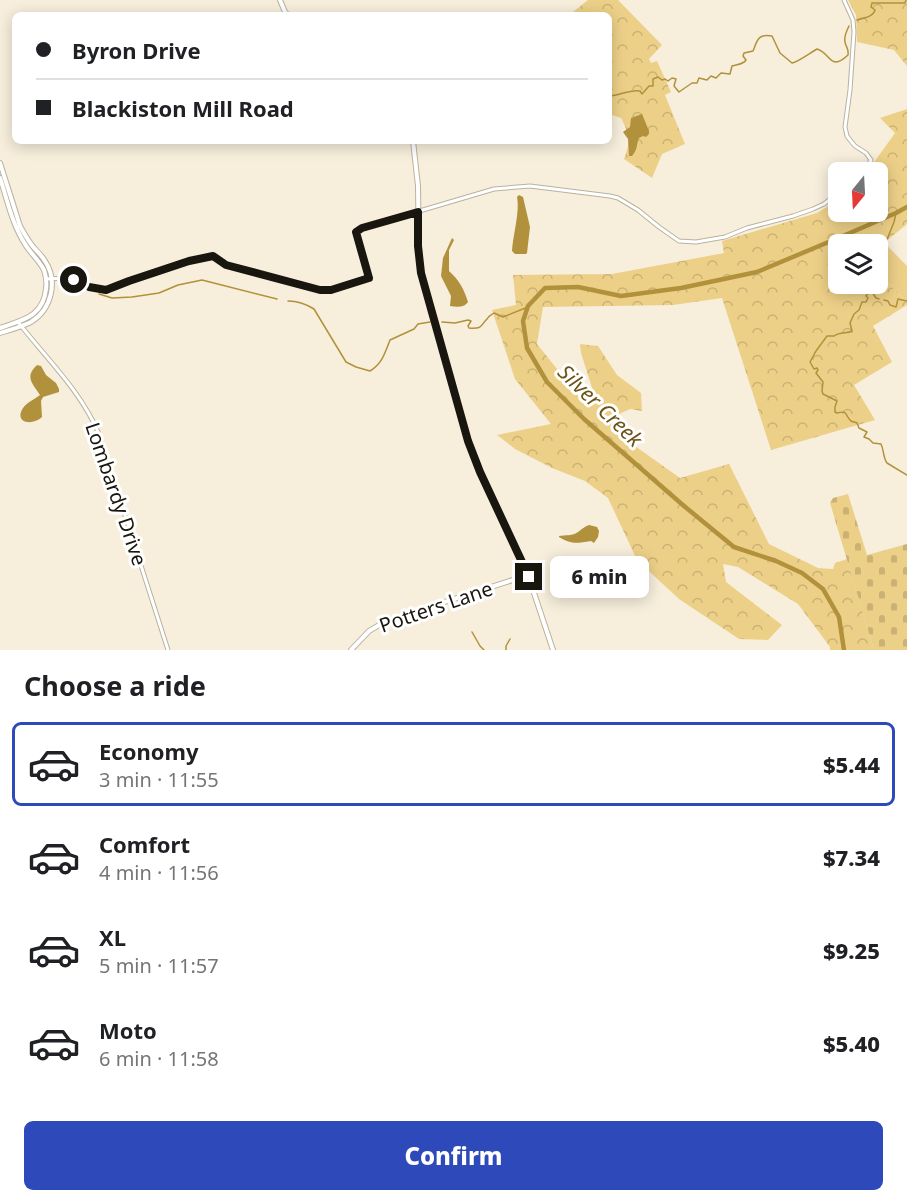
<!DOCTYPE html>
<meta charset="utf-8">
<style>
:root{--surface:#fff;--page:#f2f2f2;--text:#202124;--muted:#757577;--line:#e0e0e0;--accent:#2e49ba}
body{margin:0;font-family:"Noto Sans",sans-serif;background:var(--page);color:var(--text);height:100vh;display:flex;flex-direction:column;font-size:22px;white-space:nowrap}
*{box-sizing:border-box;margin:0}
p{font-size:20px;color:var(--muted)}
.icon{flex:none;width:33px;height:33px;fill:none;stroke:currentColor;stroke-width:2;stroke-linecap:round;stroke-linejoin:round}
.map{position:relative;height:650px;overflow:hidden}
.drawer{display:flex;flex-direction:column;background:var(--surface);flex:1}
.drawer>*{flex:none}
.guide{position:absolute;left:12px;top:12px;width:600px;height:132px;border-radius:9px;box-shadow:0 3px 15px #0003;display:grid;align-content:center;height:132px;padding:0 24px;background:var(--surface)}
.needle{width:39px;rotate:198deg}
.buttons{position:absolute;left:828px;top:162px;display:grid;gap:12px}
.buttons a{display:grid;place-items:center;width:60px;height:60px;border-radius:9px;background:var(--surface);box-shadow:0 3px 15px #0003;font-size:30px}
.end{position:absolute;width:27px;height:27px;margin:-14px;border:8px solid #19160f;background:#fff;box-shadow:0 0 0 3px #fff}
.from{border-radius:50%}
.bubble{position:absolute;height:42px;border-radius:9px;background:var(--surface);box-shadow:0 3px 15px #0003;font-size:20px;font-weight:800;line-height:42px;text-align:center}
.guide b{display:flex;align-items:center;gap:21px;height:57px;font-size:22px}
.guide b+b{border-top:2px solid var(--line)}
.guide i{width:15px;height:15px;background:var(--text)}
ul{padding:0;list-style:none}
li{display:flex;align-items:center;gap:18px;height:84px;margin:0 12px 9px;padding:0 12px;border:3px solid transparent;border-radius:9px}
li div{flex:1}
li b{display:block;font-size:22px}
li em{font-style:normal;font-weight:800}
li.on{border-color:var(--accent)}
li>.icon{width:54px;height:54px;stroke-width:1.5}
h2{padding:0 24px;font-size:27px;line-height:72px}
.action{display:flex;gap:12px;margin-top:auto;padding:12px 24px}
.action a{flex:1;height:69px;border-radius:9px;background:var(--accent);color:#fff;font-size:24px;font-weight:800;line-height:69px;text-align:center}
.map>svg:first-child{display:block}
.green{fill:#edd088}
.forest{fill:url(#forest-crowns)}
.cemetery{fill:url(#cemetery-stones)}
.water{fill:#b1913c}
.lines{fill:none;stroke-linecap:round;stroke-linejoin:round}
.stream{stroke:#b1913c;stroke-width:1.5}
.river{stroke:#b1913c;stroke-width:4.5}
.tertiary-casing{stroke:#b9b2a0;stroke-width:5}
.secondary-casing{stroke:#b9b2a0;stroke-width:6}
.tertiary{stroke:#fff;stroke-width:3}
.secondary{stroke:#fff;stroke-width:4}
.route{stroke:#19160f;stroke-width:8}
.labels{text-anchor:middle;stroke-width:6;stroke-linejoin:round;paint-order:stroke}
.street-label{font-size:20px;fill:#19160f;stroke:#fff}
.water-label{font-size:21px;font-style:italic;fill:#6b5415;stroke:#fff}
</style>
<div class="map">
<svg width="907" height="650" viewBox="0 0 907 650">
<defs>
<pattern id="forest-crowns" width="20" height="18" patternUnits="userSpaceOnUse" patternTransform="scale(1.5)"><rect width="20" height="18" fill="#edd088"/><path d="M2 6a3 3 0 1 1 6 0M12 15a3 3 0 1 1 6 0" fill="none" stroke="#cbb274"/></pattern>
<pattern id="cemetery-stones" width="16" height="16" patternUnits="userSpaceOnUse" patternTransform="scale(1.5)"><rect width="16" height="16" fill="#edd088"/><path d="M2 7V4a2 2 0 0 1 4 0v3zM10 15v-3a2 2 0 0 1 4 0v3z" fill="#cbb274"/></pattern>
</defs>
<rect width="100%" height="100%" fill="#f7efdc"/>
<path class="green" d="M838,200V212H854L907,266V302L878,273V244H849L817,213Z"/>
<path class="forest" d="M588,0H618L662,45L649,59L651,63L657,61L671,92L665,95L685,144L662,154L652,178L624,159C631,140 630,136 621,118L609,114V15H569Z
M848,0H907V66L894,50L857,42L856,15Z
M907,109V224L884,243L854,212H878V172H867L895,133L880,118Z
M817,213L849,244H838V284H878V273L907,302V305L873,326L892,362L854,385L875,420L771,450L722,298L673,305L543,307L537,344L578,395L593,391L581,353L580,344L598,346L617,375L641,393L642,411L630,409L617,415L635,446L680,478L729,464L769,544L818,568L833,569L835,563L847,559L874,650H830V647L798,604L738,567L723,564L726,582L782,625L768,640L739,639L679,599L637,560L608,498L585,481L552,468L515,449L497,435L551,424L515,379L492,310L516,305L513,275L612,274L724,253L722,241Z"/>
<path class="cemetery" d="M848,494L867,555L907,544V650H874L830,503L833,498Z"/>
<path class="water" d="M642,114L649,131V134L646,137L643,136L639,138C636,146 638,149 632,156H629L628,139L623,132L630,127L631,118Z
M519,195L523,197L530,227L527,253L526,254H515L512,251C513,234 520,212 517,197Z
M452,238L454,240L449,250V271C459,280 464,289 468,302C464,308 456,307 450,306L451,296L441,276L443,258Z
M37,365L41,366L46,375L56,383L59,389V392L43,397L41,401L42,417C34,425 17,424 21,412C24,403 34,400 40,395C33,384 24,377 37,365Z
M589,525L597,527L599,531L598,537L594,543L591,541C577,543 572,545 559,537V536C565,535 573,536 578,532C582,529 584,527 589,525Z"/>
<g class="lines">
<path class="stream" d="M857,20C864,18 873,17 875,10L871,7L872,3H905L906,0
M609,96C619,96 630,89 640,91L642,94L649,86H653V79L658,77L662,80L665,79L668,81L672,78L676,79L674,86L679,92L692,83H697L699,78L707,80L711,76L716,78L721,73L730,74L732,66C737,64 743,65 746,60L743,56L744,53L753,51C757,42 757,33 772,36L780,53L792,63C798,62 810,53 817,49C831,53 830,72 848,55C849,48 846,48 845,42C844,38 847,30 849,26
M873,244V242L875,238L881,243L886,242L894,222L896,213
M854,284L872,292L876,298L879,299
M870,291L866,296L868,298L866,302H862L859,310L854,314L850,323L852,331C847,334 840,331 834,336H827L816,351L810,362L814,369L817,368L818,370L816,373L823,382L822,391L823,394L837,401L835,407V412L837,413C849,410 844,415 851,421C853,422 855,422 857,423L859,428L867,432L864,437L869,439L873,443L881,444C884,450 883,458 887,463L907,475
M99,294L112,298L132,297L159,293L178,285L202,280L277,299
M884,300L888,301L890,305L896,307L898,299L907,301
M288,301C298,301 306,304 314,309L346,362L356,367L370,371C382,364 385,353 390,340L414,329L418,324L430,322
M442,322L455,323L468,320L471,321L468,326L469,328C483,329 480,326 487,319C488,316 491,315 494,313L503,317L528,307
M472,632L480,646L484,650
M506,650V646L510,639"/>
<path class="river" d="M844,650L839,617L823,589L802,573L776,561L734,547L684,506L584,419L547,382L527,348L523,321L528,306L545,288L578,287L621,296L681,288L757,272L843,236L896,213L907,207"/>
<g class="tertiary-casing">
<path id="tertiary" d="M844,0L853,20L854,32L850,90L845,127L847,136L850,140L855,146L866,153L871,160L868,165L860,172
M46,279L67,278L89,287L106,290L129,281L189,261L213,256L226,265L320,290H331L369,278L356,232L362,228L494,189L530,186L610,196L618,198L638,210L659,227L679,241L696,242L725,237L747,228L793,216L813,209L824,204L838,193
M18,322C46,358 81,391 99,434L168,650"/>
</g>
<g class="secondary-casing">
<path id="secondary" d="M280,0L285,12L288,15
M413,141L418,186L419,261L425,288L468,441L480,472L528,575L553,650
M0,163L20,226C25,235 29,243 36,250C39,253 42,256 45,261C58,281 52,309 31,322C21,327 10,330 0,333
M0,178C7,199 12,224 25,244C30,253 39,260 44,270C46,276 47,282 46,289C43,317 22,320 0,328
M351,650L369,631L386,621L528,575"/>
</g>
<use href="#tertiary" class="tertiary"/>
<use href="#secondary" class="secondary"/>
</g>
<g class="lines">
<path class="route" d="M74,280L89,287L106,290L129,281L189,261L213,256L226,265L320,290H331L369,278L356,232L362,228L418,212V246L421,273L468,441L480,472L529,577"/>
</g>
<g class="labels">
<g class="street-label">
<text transform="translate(116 494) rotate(71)" y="7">Lombardy Drive</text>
<text transform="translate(436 607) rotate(-19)" y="7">Potters Lane</text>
</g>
<g class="water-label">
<text transform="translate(600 406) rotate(44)" y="7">Silver Creek</text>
</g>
</g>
</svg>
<div class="buttons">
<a><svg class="needle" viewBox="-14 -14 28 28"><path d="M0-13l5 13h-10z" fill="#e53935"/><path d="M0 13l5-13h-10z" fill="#757577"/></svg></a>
<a><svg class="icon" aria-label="layers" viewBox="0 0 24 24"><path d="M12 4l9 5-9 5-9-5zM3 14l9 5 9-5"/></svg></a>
</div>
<i class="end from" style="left:74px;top:280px"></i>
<i class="end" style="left:529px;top:577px"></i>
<div class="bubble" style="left:550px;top:556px;width:99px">6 min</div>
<div class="guide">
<b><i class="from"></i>Byron Drive</b>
<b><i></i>Blackiston Mill Road</b>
</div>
</div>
<section class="drawer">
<h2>Choose a ride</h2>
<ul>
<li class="on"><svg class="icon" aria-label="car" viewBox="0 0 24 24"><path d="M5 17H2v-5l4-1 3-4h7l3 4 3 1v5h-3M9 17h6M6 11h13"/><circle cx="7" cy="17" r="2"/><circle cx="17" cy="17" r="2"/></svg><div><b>Economy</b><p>3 min · 11:55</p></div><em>$5.44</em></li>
<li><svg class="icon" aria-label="car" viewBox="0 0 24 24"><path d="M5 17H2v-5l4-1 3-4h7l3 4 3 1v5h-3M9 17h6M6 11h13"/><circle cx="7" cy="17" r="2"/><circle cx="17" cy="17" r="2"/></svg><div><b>Comfort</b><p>4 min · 11:56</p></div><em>$7.34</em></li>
<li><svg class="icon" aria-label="car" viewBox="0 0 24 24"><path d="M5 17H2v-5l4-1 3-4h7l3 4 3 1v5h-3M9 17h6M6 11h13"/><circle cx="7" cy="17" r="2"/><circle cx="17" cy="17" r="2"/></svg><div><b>XL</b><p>5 min · 11:57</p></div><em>$9.25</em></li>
<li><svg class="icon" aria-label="car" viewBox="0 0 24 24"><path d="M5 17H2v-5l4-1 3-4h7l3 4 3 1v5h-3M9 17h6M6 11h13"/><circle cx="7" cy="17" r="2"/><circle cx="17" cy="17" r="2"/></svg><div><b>Moto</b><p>6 min · 11:58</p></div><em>$5.40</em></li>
</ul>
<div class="action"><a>Confirm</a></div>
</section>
